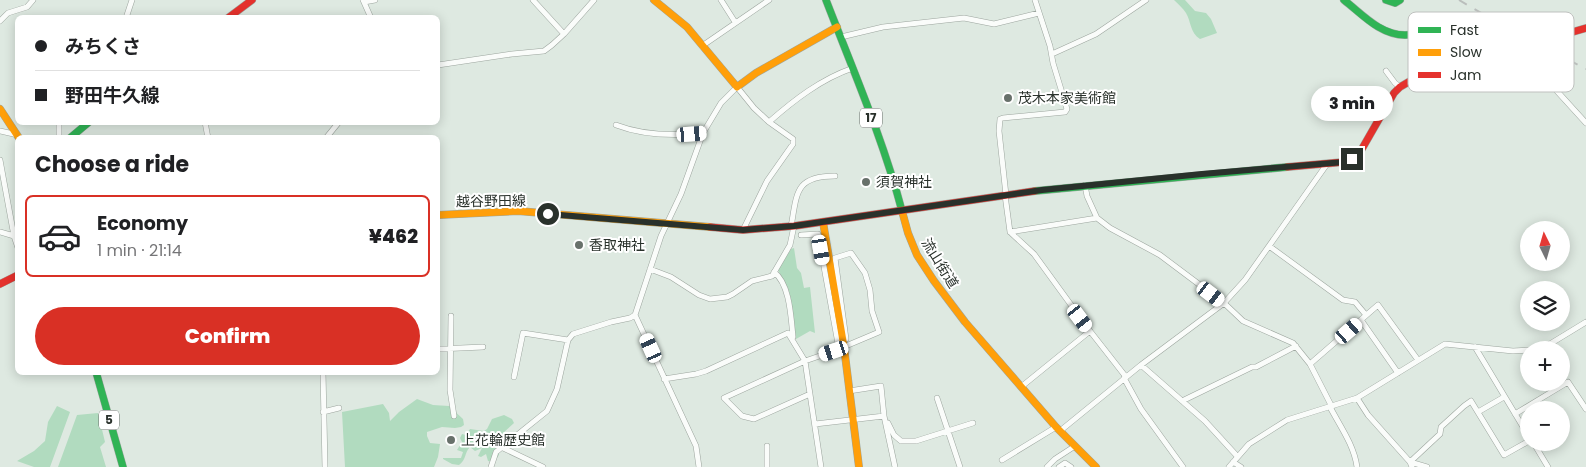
<!DOCTYPE html>
<meta charset="utf-8">
<style>
:root{--surface:#fff;--page:#f6f6f6;--text:#202124;--muted:#757577;--line:#e0e0e0;--accent:#d93025}
body{margin:0;font-family:Poppins,"Noto Sans JP",sans-serif;background:var(--page);color:var(--text);height:100vh;display:flex;flex-direction:column;font-size:19px;white-space:nowrap}
*{box-sizing:border-box;margin:0}
p{font-size:16px;color:var(--muted)}
.icon{flex:none;width:28px;height:28px;fill:none;stroke:currentColor;stroke-width:2;stroke-linecap:round;stroke-linejoin:round}
.map{position:relative;flex:1;overflow:hidden}
.details{position:absolute;left:15px;top:135px;width:425px;height:240px;display:flex;flex-direction:column;background:var(--surface);border-radius:8px;box-shadow:0 2px 12px #0003}
.details>*{flex:none}
.banner{position:absolute;left:15px;top:15px;width:425px;height:110px;border-radius:8px;box-shadow:0 2px 12px #0003;display:grid;align-content:center;height:110px;padding:0 20px;background:var(--surface)}
.needle{width:32px;rotate:355deg}
.tools{position:absolute;left:1520px;top:221px;display:grid;gap:10px}
.tools a{display:grid;place-items:center;width:50px;height:50px;border-radius:50%;background:var(--surface);box-shadow:0 2px 12px #0003;font-size:25px}
.end{position:absolute;width:22px;height:22px;margin:-11px;border:6px solid #29312b;background:#fff;box-shadow:0 0 0 2px #fff}
.from{border-radius:50%}
.bubble{position:absolute;height:35px;border-radius:18px;background:var(--surface);box-shadow:0 2px 12px #0003;font-size:16px;font-weight:800;line-height:35px;text-align:center}
.car{position:absolute;width:15px;height:30px;margin:-15px -8px;border-radius:6px;box-shadow:0 0 4px 1px #0007;background:linear-gradient(#fff 24%,#345 0 40%,#fff 0 76%,#345 0 86%,#fff 0)}
.banner b{display:flex;align-items:center;gap:18px;height:48px;font-size:19px}
.banner b+b{border-top:1px solid var(--line)}
.banner i{width:12px;height:12px;background:var(--text)}
ul{padding:0;list-style:none}
li{display:flex;align-items:center;gap:15px;height:82px;margin:0 10px 8px;padding:0 10px;border:2px solid transparent;border-radius:8px}
li div{flex:1}
li b{display:block;font-size:19px}
li em{font-style:normal;font-weight:800}
li.active{border-color:var(--accent)}
li>.icon{width:45px;height:45px;stroke-width:1.5}
h2{padding:0 20px;font-size:22px;line-height:60px}
.action{display:flex;gap:10px;margin-top:auto;padding:10px 20px}
.action a{flex:1;height:58px;border-radius:30px;background:var(--accent);color:#fff;font-size:20px;font-weight:800;line-height:58px;text-align:center}
.map>svg:first-child{display:block}
.green{fill:#b1dbbf}
.lines{fill:none;stroke-linecap:round;stroke-linejoin:round}
.street-casing{stroke:#9ca59e;stroke-width:6}
.fast-casing{stroke:#9ca59e;stroke-width:8}
.slow-casing{stroke:#9ca59e;stroke-width:8}
.jam-casing{stroke:#9ca59e;stroke-width:8}
.street{stroke:#fafcfa;stroke-width:5}
.fast{stroke:#30b455;stroke-width:7}
.slow{stroke:#ff9f0a;stroke-width:7}
.jam{stroke:#e5322d;stroke-width:7}
.rail{stroke:#babebc;stroke-width:2;stroke-dasharray:9 9;stroke-linecap:butt}
.route{stroke:#29312b;stroke-width:6}
.poi-dot{fill:#68716b;stroke:#fff;stroke-width:2}
.labels{text-anchor:middle;stroke-width:4;stroke-linejoin:round;paint-order:stroke}
.shield{fill:#fff;stroke:#696f6b;stroke-width:1}
.shield-label{font-size:12px;font-weight:bold;fill:#29312b}
.poi-label{font-size:14px;fill:#29312b;stroke:#fff;text-anchor:start}
.street-label{font-size:14px;fill:#29312b;stroke:#fff}
.key{fill:#fff;stroke:#bfc1bf;stroke-width:1}
.key-label{font-size:14px;fill:#29312b}
</style>
<div class="map">
<svg width="1586" height="467" viewBox="0 0 1586 467">
<rect width="100%" height="100%" fill="#dee9e1"/>
<path class="green" d="M1174,0H1185L1195,11L1206,13L1211,19L1217,33L1200,39C1190,33 1191,21 1186,13C1183,8 1178,4 1174,0Z
M794,248L797,268L801,273L804,288L810,287L815,333L810,331L796,339L789,291L778,270L791,249Z
M417,399L433,405L449,406L463,419L464,425L461,427L455,428L442,427L427,432V436L430,443L440,444L438,457L434,467H345L342,412L383,404L389,413L390,421L399,412Z
M57,406L70,412L50,467H34L17,461L34,451L45,441L48,422Z
M98,413L105,442L100,447L106,467H58L77,415Z
M504,415L512,419L514,423L503,433L498,447L499,455L494,462L488,461L486,454L481,457L478,456L482,448L475,451L470,447C464,453 467,459 459,465L452,464L443,459V458H461L463,452L457,450L462,442L460,438L462,434L466,435L470,429L484,431L487,429L492,419Z"/>
<g class="lines">
<g class="street-casing">
<path id="street" d="M363,0L371,18
M533,0L564,34
M721,0L735,22
M364,2L375,0
M126,18L132,0
M0,21L8,13L27,7L33,0
M841,37L883,27L964,18L994,24L1039,13
M702,46L769,0
M1518,48L1524,68L1540,76L1556,90L1586,123
M1052,54L1096,34L1146,0
M438,65L512,54L544,51L552,45L564,34L594,0
M1386,71L1395,83L1400,87
M205,122L208,138
M769,122C794,100 821,79 853,68
M616,125C642,135 675,136 703,133
M0,131L18,135
M59,138V122
M326,138L339,122
M0,160L14,236L18,248
M1085,185L1087,196L1097,218L1110,228L1160,255L1224,303L1243,321L1293,343L1310,364L1332,407
M1005,195L1010,232L1034,254L1090,331L1126,377
M1006,195L999,131L1000,119L1003,118L1065,112L1067,109L1053,63L1050,46L1035,0
M791,227C797,193 795,176 835,176
M0,232L14,236
M1010,232L1097,218
M801,235L818,234L839,349
M1269,246L1343,300L1355,302L1366,315
M650,269L671,277L699,295L710,299L727,297L733,294L752,281L772,276L790,245L794,226
M774,272C790,284 791,318 793,337
M451,316L450,390L454,416
M1361,320L1398,373
M1475,347L1529,437
M438,349L483,347
M1532,350L1545,347L1586,322
M805,361L834,351L879,332L872,311L870,290L865,273L851,253L835,258L846,339
M805,361L724,398L742,416L754,419L810,394
M1310,364L1378,305L1418,360
M1141,365L1205,421L1237,456
M323,372L325,467
M514,377L523,333L568,340
M1124,378L1141,409L1183,467
M664,379L696,374L706,371L788,333L805,361L821,467
M1021,387L1090,331
M849,391L881,386L884,416L895,467
M937,398L960,467
M1357,398L1368,415L1410,462L1412,467
M1182,401L1252,367H1256L1296,346
M1330,407C1340,426 1354,445 1357,467
M323,412L339,408
M1478,412L1504,397
M1515,414L1568,382L1586,409
M888,423L894,435L901,441H916L973,423
M815,424L884,416
M1060,431L1141,365L1224,303L1245,280L1327,164
M1533,442L1548,467
M501,447L543,467
M1002,460L1056,427
M1233,462L1241,467
M1410,462L1440,434L1441,427L1464,406L1471,401L1504,455L1529,441
M1410,462L1427,467
M491,467L496,452L547,411L557,389L568,340L573,334L611,322L630,318L635,315
M699,467L696,446L635,315L661,236L681,194L703,133L721,103L737,87L754,108L769,122L793,139V144L767,181L743,230
M767,467V446
M1047,467L1055,459L1075,446
M1059,467L1065,463L1071,467
M1229,467L1249,444L1287,420L1357,398L1445,344L1513,351L1529,350"/>
</g>
<g class="fast-casing">
<path id="fast" d="M826,0C853,70 883,139 902,211
M1344,0C1362,14 1380,35 1405,35C1415,35 1426,32 1436,30L1440,69
M1386,0L1395,3L1400,0
M70,138L89,122
M1035,191L1287,167
M96,372L123,467"/>
</g>
<g class="slow-casing">
<path id="slow" d="M654,0L687,27L737,87L756,73L837,27
M0,109L19,138
M902,211L908,233L917,255L934,281L965,322L1056,427L1096,467
M438,215L518,211L710,227
M823,222L844,347L859,467"/>
</g>
<g class="jam-casing">
<path id="jam" d="M228,18L252,0
M1287,167L1344,162L1359,154L1394,93L1400,87L1417,77L1586,28
M710,227L743,230L794,226L1035,191
M0,284L18,275"/>
</g>
<use href="#street" class="street"/>
<use href="#fast" class="fast"/>
<use href="#slow" class="slow"/>
<use href="#jam" class="jam"/>
<path class="rail" d="M1459,0L1495,21L1586,69"/>
</g>
<g class="lines">
<path class="route" d="M548,214L743,230L794,226L1042,190L1202,174L1344,162L1352,159"/>
</g>
<g class="poi-dot">
<circle cx="1008" cy="98" r="5"/>
<circle cx="866" cy="182" r="5"/>
<circle cx="579" cy="245" r="5"/>
<circle cx="451" cy="440" r="5"/>
</g>
<g class="labels">
<g class="shield">
<rect x="860" y="108.5" width="22" height="19" rx="4"/>
<rect x="99" y="410.5" width="20" height="19" rx="4"/>
</g>
<g class="shield-label">
<text x="871" y="122">17</text>
<text x="109" y="424">5</text>
</g>
<g class="poi-label">
<text x="1018" y="103">茂木本家美術館</text>
<text x="876" y="187">須賀神社</text>
<text x="589" y="250">香取神社</text>
<text x="461" y="445">上花輪歴史館</text>
</g>
<g class="street-label">
<text transform="translate(491 201) rotate(-1)" y="5">越谷野田線</text>
<text transform="translate(940 263) rotate(58)" y="5">流山街道</text>
</g>
</g>
<rect x="1408" y="12" width="166" height="80" rx="8" class="key"/>
<rect x="1418" y="27" width="23" height="6" fill="#30b455"/>
<rect x="1418" y="49" width="23" height="7" fill="#ff9f0a"/>
<rect x="1418" y="72" width="23" height="6" fill="#e5322d"/>
<g class="key-label">
<text x="1450" y="35">Fast</text>
<text x="1450" y="57">Slow</text>
<text x="1450" y="80">Jam</text>
</g>
</svg>
<div class="tools">
<a><svg class="needle" viewBox="-14 -14 28 28"><path d="M0-13l5 13h-10z" fill="#e53935"/><path d="M0 13l5-13h-10z" fill="#757577"/></svg></a>
<a><svg class="icon" aria-label="layers" viewBox="0 0 24 24"><path d="M12 4l9 5-9 5-9-5zM3 14l9 5 9-5"/></svg></a>
<a>+</a>
<a>−</a>
</div>
<i class="end from" style="left:548px;top:214px"></i>
<i class="end" style="left:1352px;top:159px"></i>
<div class="bubble" style="left:1311px;top:86px;width:82px">3 min</div>
<i class="car" style="left:692px;top:134px;rotate:86deg"></i>
<i class="car" style="left:821px;top:250px;rotate:170deg"></i>
<i class="car" style="left:1211px;top:294px;rotate:127deg"></i>
<i class="car" style="left:1080px;top:318px;rotate:143deg"></i>
<i class="car" style="left:1349px;top:331px;rotate:49deg"></i>
<i class="car" style="left:651px;top:348px;rotate:336deg"></i>
<i class="car" style="left:834px;top:351px;rotate:252deg"></i>
<div class="banner">
<b><i class="from"></i>みちくさ</b>
<b><i></i>野田牛久線</b>
</div>
<section class="details">
<h2>Choose a ride</h2>
<ul>
<li class="active"><svg class="icon" aria-label="car" viewBox="0 0 24 24"><path d="M5 17H2v-5l4-1 3-4h7l3 4 3 1v5h-3M9 17h6M6 11h13"/><circle cx="7" cy="17" r="2"/><circle cx="17" cy="17" r="2"/></svg><div><b>Economy</b><p>1 min · 21:14</p></div><em>¥462</em></li>
</ul>
<div class="action"><a>Confirm</a></div>
</section>
</div>
